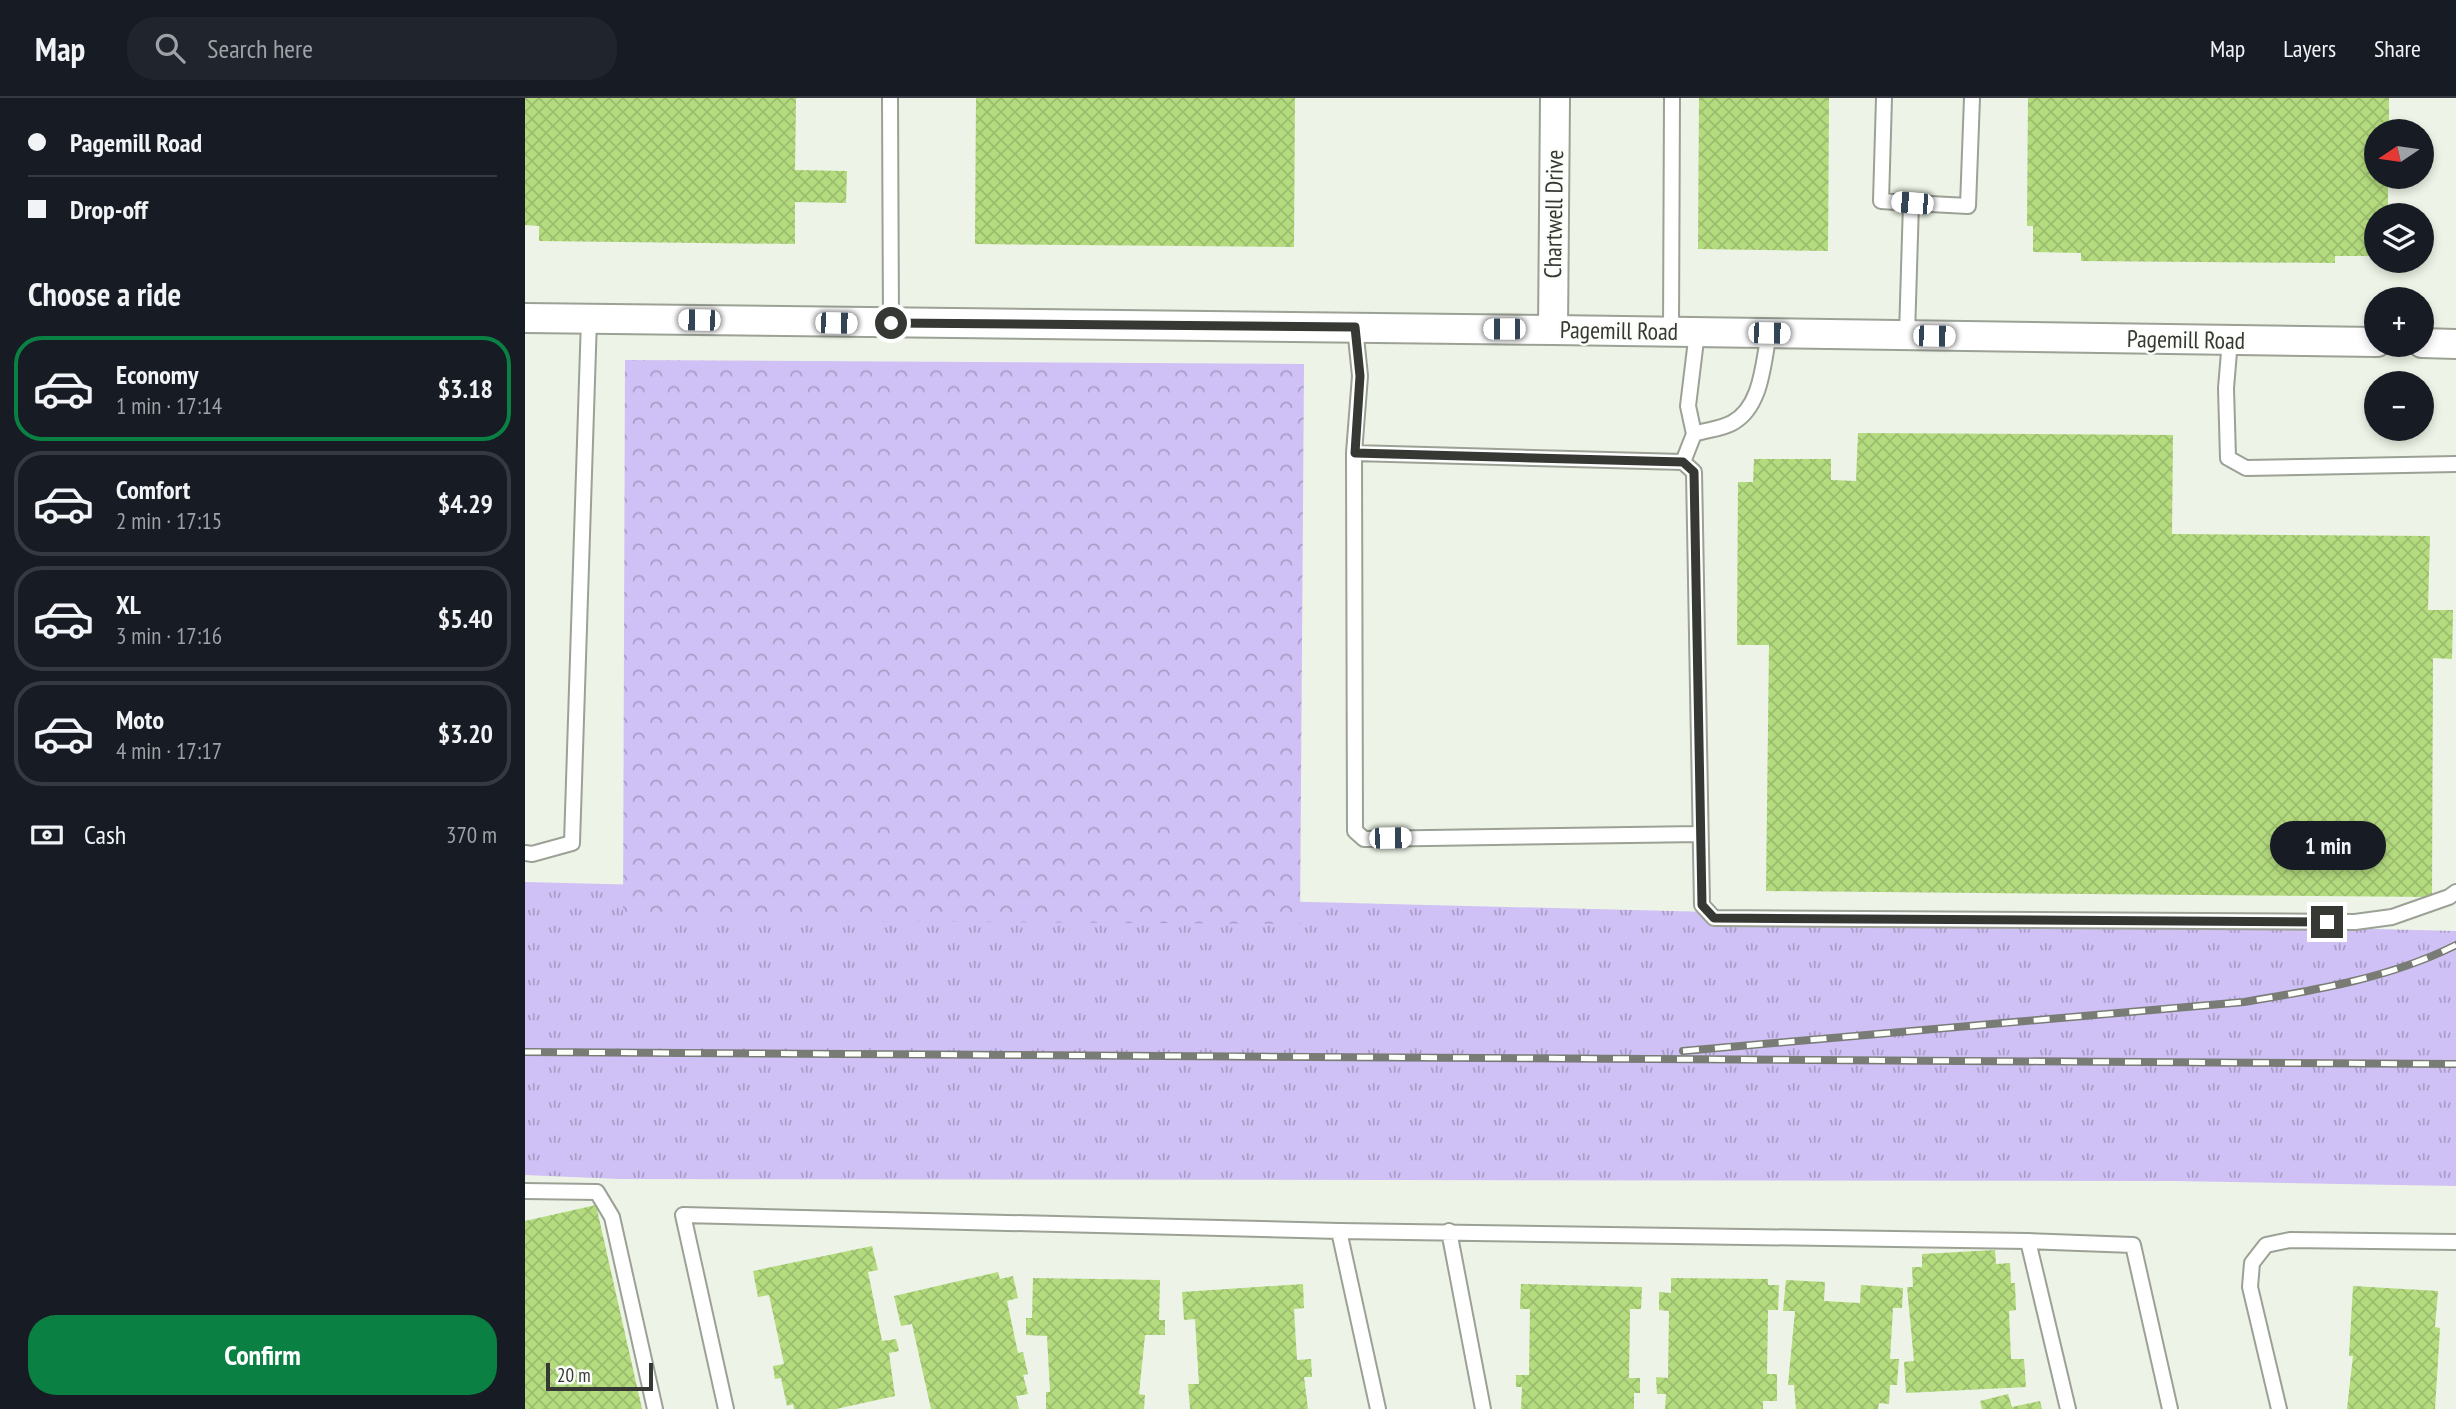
<!DOCTYPE html>
<meta charset="utf-8">
<style>
:root{--surface:#171b24;--page:#20242c;--text:#f1f3f6;--muted:#9ea1a6;--line:#363941;--accent:#0b8043}
body{margin:0;font-family:"PT Sans Narrow",sans-serif;background:var(--page);color:var(--text);height:100vh;display:flex;flex-direction:column;font-size:26px;white-space:nowrap}
*{box-sizing:border-box;margin:0}
p{font-size:23px;color:var(--muted)}
.icon{flex:none;width:38px;height:38px;fill:none;stroke:currentColor;stroke-width:2;stroke-linecap:round;stroke-linejoin:round}
.map{position:relative;flex:1;overflow:hidden}
.details{display:flex;flex-direction:column;background:var(--surface);width:525px}
.details>*{flex:none}
.top-card{display:grid;align-content:center;height:154px;padding:0 28px;background:var(--surface)}
.needle{width:46px;rotate:257deg}
.buttons{position:absolute;left:1839px;top:21px;display:grid;gap:14px}
.buttons a{display:grid;place-items:center;width:70px;height:70px;border-radius:50%;background:var(--surface);box-shadow:0 4px 10px #0003;font-size:35px}
.scale{position:absolute;left:21px;bottom:18px;width:107px;box-sizing:border-box;padding-left:7px;border:4px solid #363834;border-top:0;font-size:19px;line-height:24px;white-space:nowrap;color:#363834;-webkit-text-stroke:5px #fcfff9;paint-order:stroke}
.end{position:absolute;width:32px;height:32px;margin:-16px;border:9px solid #363834;background:#fff;box-shadow:0 0 0 4px #fff}
.from{border-radius:50%}
.bubble{position:absolute;height:49px;border-radius:24px;background:var(--surface);box-shadow:0 4px 10px #0003;font-size:23px;font-weight:600;line-height:49px;text-align:center}
.car{position:absolute;width:21px;height:42px;margin:-21px -10px;border-radius:9px;box-shadow:0 0 5px 2px #0007;background:linear-gradient(#fff 24%,#345 0 40%,#fff 0 76%,#345 0 86%,#fff 0)}
.top-card b{display:flex;align-items:center;gap:24px;height:66px;font-size:26px}
.top-card b+b{border-top:2px solid var(--line)}
.top-card i{width:18px;height:18px;background:var(--text)}
ul{padding:0;list-style:none}
li{display:flex;align-items:center;gap:21px;height:105px;margin:0 14px 10px;padding:0 14px;border:4px solid var(--line);border-radius:28px}
li div{flex:1}
li b{display:block;font-size:26px}
li em{font-style:normal;font-weight:600}
li.selected{border-color:var(--accent)}
li>.icon{width:63px;height:63px;stroke-width:1.5}
h2{padding:0 28px;font-size:32px;line-height:84px}
.pay{display:flex;align-items:center;gap:18px;height:77px;padding:0 28px;font-size:26px}
.pay p{margin-inline-start:auto}
.button{display:flex;gap:14px;margin-top:auto;padding:14px 28px}
.button a{flex:1;height:80px;border-radius:28px;background:var(--accent);color:#fff;font-size:28px;font-weight:600;line-height:80px;text-align:center}
header{display:flex;align-items:center;gap:42px;box-sizing:border-box;height:98px;padding:0 35px;background:var(--surface);border-bottom:2px solid var(--line)}
header strong{font-size:33px}
nav{display:flex;gap:38px;margin-inline-start:auto;font-size:24px}
.search{width:490px;height:63px;background:var(--page);display:flex;align-items:center;gap:18px;box-sizing:border-box;padding:0 24px;border-radius:28px;color:var(--muted);font-size:26px}
main{display:flex;flex:1;min-height:0}
.map>svg:first-child{display:block}
.grass{fill:url(#grass-tufts)}
.park{fill:url(#park-crowns)}
.building{fill:url(#building-cross-hatch)}
.lines{fill:none;stroke-linecap:round;stroke-linejoin:round}
.service-casing{stroke:#9ba195;stroke-width:18}
.minor-casing{stroke:#9ba195;stroke-width:32}
.service{stroke:#fff;stroke-width:14}
.minor{stroke:#fff;stroke-width:28}
.rail-casing{stroke:#797c75;stroke-width:8}
.rail{stroke:#fcfff9;stroke-width:5;stroke-dasharray:16;stroke-linecap:butt}
.route{stroke:#363834;stroke-width:9}
.labels{text-anchor:middle;stroke-width:5;stroke-linejoin:round;paint-order:stroke}
.street-label{font-size:24px;fill:#363834;stroke:#fcfff9}
</style>
<header>
<strong>Map</strong>
<div class="search"><svg class="icon" aria-label="search" viewBox="0 0 24 24"><circle cx="10" cy="10" r="6"/><path d="M15 15l6 6"/></svg>Search here</div>
<nav><a>Map</a><a>Layers</a><a>Share</a></nav>
</header>
<main>
<section class="details">
<div class="top-card">
<b><i class="from"></i>Pagemill Road</b>
<b><i></i>Drop-off</b>
</div>
<h2>Choose a ride</h2>
<ul>
<li class="selected"><svg class="icon" aria-label="car" viewBox="0 0 24 24"><path d="M5 17H2v-5l4-1 3-4h7l3 4 3 1v5h-3M9 17h6M6 11h13"/><circle cx="7" cy="17" r="2"/><circle cx="17" cy="17" r="2"/></svg><div><b>Economy</b><p>1 min · 17:14</p></div><em>$3.18</em></li>
<li><svg class="icon" aria-label="car" viewBox="0 0 24 24"><path d="M5 17H2v-5l4-1 3-4h7l3 4 3 1v5h-3M9 17h6M6 11h13"/><circle cx="7" cy="17" r="2"/><circle cx="17" cy="17" r="2"/></svg><div><b>Comfort</b><p>2 min · 17:15</p></div><em>$4.29</em></li>
<li><svg class="icon" aria-label="car" viewBox="0 0 24 24"><path d="M5 17H2v-5l4-1 3-4h7l3 4 3 1v5h-3M9 17h6M6 11h13"/><circle cx="7" cy="17" r="2"/><circle cx="17" cy="17" r="2"/></svg><div><b>XL</b><p>3 min · 17:16</p></div><em>$5.40</em></li>
<li><svg class="icon" aria-label="car" viewBox="0 0 24 24"><path d="M5 17H2v-5l4-1 3-4h7l3 4 3 1v5h-3M9 17h6M6 11h13"/><circle cx="7" cy="17" r="2"/><circle cx="17" cy="17" r="2"/></svg><div><b>Moto</b><p>4 min · 17:17</p></div><em>$3.20</em></li>
</ul>
<div class="pay"><svg class="icon" aria-label="cash" viewBox="0 0 24 24"><path d="M3 7h18v10H3z"/><circle cx="12" cy="12" r="2"/></svg>Cash<p>370 m</p></div>
<div class="button"><a>Confirm</a></div>
</section>
<div class="map">
<svg width="1931" height="1311" viewBox="0 0 1931 1311">
<defs>
<pattern id="grass-tufts" width="24" height="20" patternUnits="userSpaceOnUse" patternTransform="scale(1.75)"><rect width="24" height="20" fill="#cfc0f5"/><path d="M3 7l-1-3M5 7V3M7 7l1-3M15 17l-1-3M17 17v-4M19 17l1-3" fill="none" stroke="#a99dc7"/></pattern>
<pattern id="park-crowns" width="20" height="18" patternUnits="userSpaceOnUse" patternTransform="scale(1.75)"><rect width="20" height="18" fill="#cfc0f5"/><path d="M2 6a3 3 0 1 1 6 0M12 15a3 3 0 1 1 6 0" fill="none" stroke="#a99dc7"/></pattern>
<pattern id="building-cross-hatch" width="8" height="8" patternUnits="userSpaceOnUse" patternTransform="scale(1.75)"><rect width="8" height="8" fill="#b4db7e"/><path d="M0 0l8 8M0 8l8-8" fill="none" stroke="#9bbd6e"/></pattern>
</defs>
<rect width="100%" height="100%" fill="#edf3e6"/>
<path class="grass" d="M0,784L1931,833V1088L1649,1083L94,1081L0,1077Z"/>
<path class="park" d="M100,262L779,266L775,826L98,822Z"/>
<path class="building" d="M0,0H271L270,72L322,73L321,105L270,104V146L14,143V128L0,127Z
M451,0H770L769,149L450,146Z
M1174,0H1304L1303,153L1173,151Z
M1503,0H1864V33H1852V79H1863V117H1852V158H1810V165L1556,163V155L1508,154V128H1502Z
M1333,335L1648,337L1647,436L1905,438L1903,512H1928L1927,561L1908,560L1907,799L1241,793L1244,547H1212L1213,384H1228L1229,361H1306V382L1331,383Z
M71,1107L117,1311H0V1123Z
M347,1148L353,1172L343,1174L357,1243L371,1241L374,1253L364,1255L370,1298L311,1311H269L268,1306L262,1308L256,1280L250,1281L248,1268L259,1266L244,1197L233,1199L228,1173Z
M1470,1152L1471,1166L1485,1165L1486,1185H1490L1491,1212L1484,1213L1486,1261H1499L1501,1289L1381,1295L1379,1264L1389,1263L1382,1189H1388L1387,1169H1397V1156Z
M473,1174L475,1181L488,1178L493,1200L482,1203L493,1255L498,1254L503,1276L498,1277L503,1296L491,1298L494,1311H406L387,1226L376,1228L369,1198Z
M508,1180L635,1182L634,1222H640V1237H620L614,1296L620,1297L619,1311H521V1294H525L522,1238L501,1237V1220H507Z
M1146,1180L1243,1181V1187H1254L1253,1212H1243L1242,1276H1252V1303H1238V1311H1140L1141,1296H1132L1131,1279L1143,1280L1144,1213L1134,1212V1194L1146,1195Z
M1261,1182L1300,1184L1299,1203L1335,1205L1336,1187L1378,1190L1377,1210H1368L1365,1261H1374L1372,1287H1365L1364,1306L1354,1305L1353,1311H1271L1269,1287H1263L1270,1213H1258Z
M778,1186L779,1210L769,1211L772,1262L786,1261L787,1279H779L783,1311H665L663,1286H674L670,1221L659,1222L657,1194Z
M996,1186L1117,1189L1116,1211H1105L1104,1280H1115V1295H1109V1311H996L997,1289H991V1277H1004L1005,1211H995Z
M1828,1188L1913,1193L1910,1229L1915,1230L1910,1311H1822L1828,1258H1824Z
M1483,1296L1487,1309L1515,1303L1517,1311H1457L1455,1303Z"/>
<g class="lines">
<g class="service-casing">
<path id="service" d="M365,0L366,225
M1359,0L1356,103L1386,105L1382,237
M1386,105L1443,108L1447,0
M830,229L835,278L829,355L830,733L839,741L1175,736
M1146,233L1147,0
M1705,242L1701,290L1703,360L1721,370L1931,366
M1169,336C1181,332 1196,331 1207,325C1237,309 1238,265 1244,235
M829,355L1158,364L1169,374L1177,807L1189,820L1830,824L1867,819L1924,799L1931,794
M1158,364L1169,336L1163,308L1172,234
M0,755L7,756L47,745L64,221
M0,1093L72,1094L87,1119L130,1311
M814,1133L853,1311
M924,1133L958,1311
M1503,1143L1543,1311
M201,1311L158,1117L814,1133L1503,1143L1608,1147L1645,1311
M1754,1311L1725,1189L1727,1165L1741,1147L1765,1142L1931,1144"/>
</g>
<g class="minor-casing">
<path id="minor" d="M0,220L1028,232L1852,244
M1028,232L1030,0
M1897,245L1931,246"/>
</g>
<use href="#service" class="service"/>
<use href="#minor" class="minor"/>
<g class="rail-casing">
<path id="rail" d="M1158,953L1719,904C1791,892 1865,880 1931,847
M0,954L1931,966"/>
</g>
<use href="#rail" class="rail"/>
</g>
<g class="lines">
<path class="route" d="M366,225L830,229L835,278L830,355L1158,364L1169,374L1177,807L1189,820L1802,824"/>
</g>
<g class="labels">
<g class="street-label">
<text transform="translate(1029 116) rotate(-89)" y="8">Chartwell Drive</text>
<text transform="translate(1094 233) rotate(1)" y="8">Pagemill Road</text>
<text transform="translate(1661 242) rotate(1)" y="8">Pagemill Road</text>
</g>
</g>
</svg>
<div class="buttons">
<a><svg class="needle" viewBox="-14 -14 28 28"><path d="M0-13l5 13h-10z" fill="#e53935"/><path d="M0 13l5-13h-10z" fill="#9ea1a6"/></svg></a>
<a><svg class="icon" aria-label="layers" viewBox="0 0 24 24"><path d="M12 4l9 5-9 5-9-5zM3 14l9 5 9-5"/></svg></a>
<a>+</a>
<a>−</a>
</div>
<div class="scale">20 m</div>
<i class="end from" style="left:366px;top:225px"></i>
<i class="end" style="left:1802px;top:824px"></i>
<div class="bubble" style="left:1745px;top:723px;width:116px">1 min</div>
<i class="car" style="left:1387px;top:105px;rotate:275deg"></i>
<i class="car" style="left:174px;top:222px;rotate:271deg"></i>
<i class="car" style="left:311px;top:225px;rotate:91deg"></i>
<i class="car" style="left:979px;top:231px;rotate:270deg"></i>
<i class="car" style="left:1244px;top:235px;rotate:91deg"></i>
<i class="car" style="left:1409px;top:238px;rotate:91deg"></i>
<i class="car" style="left:865px;top:740px;rotate:89deg"></i>
</div>
</main>
